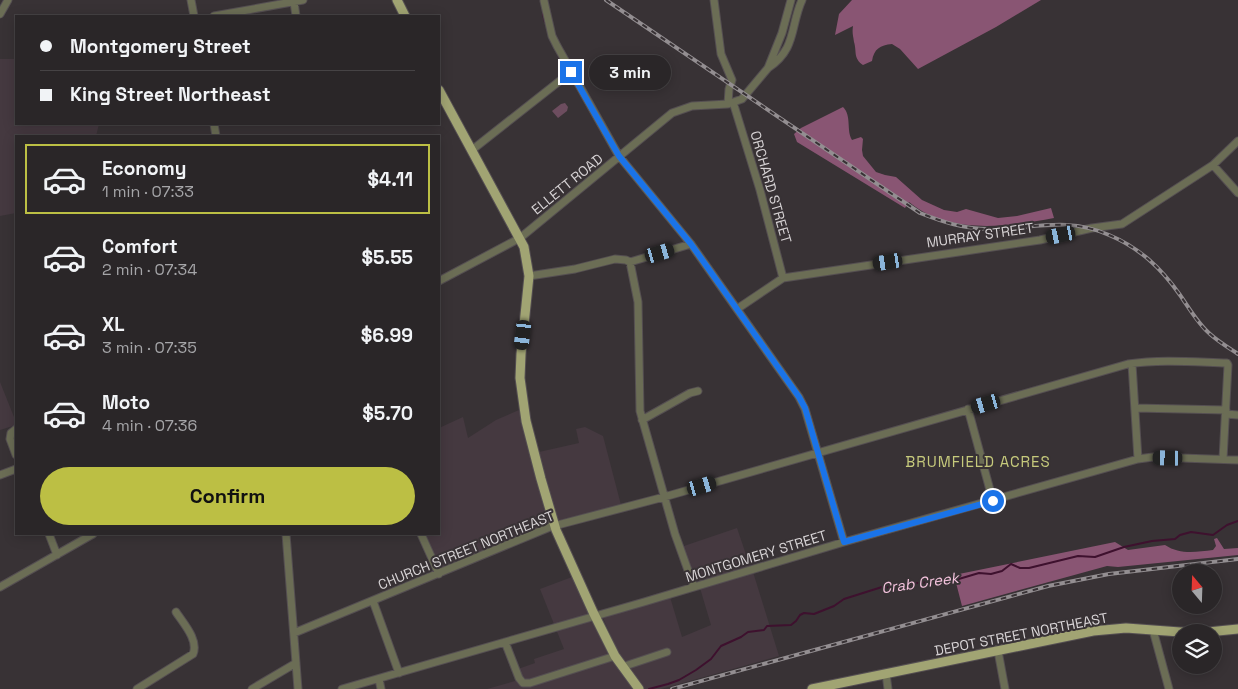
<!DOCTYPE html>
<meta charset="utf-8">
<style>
:root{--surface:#2a2628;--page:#322e30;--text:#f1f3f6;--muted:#a5a5a8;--line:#464345;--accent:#bcbf44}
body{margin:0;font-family:"Space Grotesk",sans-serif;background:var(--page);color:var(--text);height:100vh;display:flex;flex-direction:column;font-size:19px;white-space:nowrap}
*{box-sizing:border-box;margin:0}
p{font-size:16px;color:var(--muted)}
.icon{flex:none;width:28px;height:28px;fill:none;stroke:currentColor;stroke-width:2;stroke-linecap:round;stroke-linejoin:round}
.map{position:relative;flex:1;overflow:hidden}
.drawer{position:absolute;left:15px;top:135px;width:425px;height:400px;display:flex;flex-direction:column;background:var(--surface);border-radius:0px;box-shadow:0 2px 12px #0003,0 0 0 1px var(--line)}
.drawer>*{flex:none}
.guide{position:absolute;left:15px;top:15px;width:425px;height:110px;border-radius:0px;box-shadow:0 2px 12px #0003,0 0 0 1px var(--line);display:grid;align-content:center;height:110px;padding:0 25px;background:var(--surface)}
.needle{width:32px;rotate:341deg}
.buttons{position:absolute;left:1172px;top:564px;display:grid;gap:10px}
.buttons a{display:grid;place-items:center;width:50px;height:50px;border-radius:50%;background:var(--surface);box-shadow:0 2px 12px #0003,0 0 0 1px var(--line);font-size:25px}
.end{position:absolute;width:22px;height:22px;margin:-11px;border:6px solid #1a73e8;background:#fff;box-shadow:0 0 0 2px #fff}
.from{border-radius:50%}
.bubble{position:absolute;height:35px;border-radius:18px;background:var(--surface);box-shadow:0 2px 12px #0003,0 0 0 1px var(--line);font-size:16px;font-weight:700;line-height:35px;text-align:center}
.car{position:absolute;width:15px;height:30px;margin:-15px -8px;border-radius:6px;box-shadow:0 0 4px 1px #0007;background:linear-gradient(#222 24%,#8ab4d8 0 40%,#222 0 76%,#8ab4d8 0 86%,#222 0)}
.guide b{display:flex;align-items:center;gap:18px;height:48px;font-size:19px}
.guide b+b{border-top:1px solid var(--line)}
.guide i{width:12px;height:12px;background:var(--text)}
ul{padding:9px 0 0;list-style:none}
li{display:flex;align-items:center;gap:15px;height:70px;margin:0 10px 8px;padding:0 15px;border:2px solid transparent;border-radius:0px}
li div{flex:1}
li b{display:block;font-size:19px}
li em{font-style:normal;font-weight:700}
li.on{border-color:var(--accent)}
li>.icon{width:45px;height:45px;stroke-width:1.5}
.primary-button{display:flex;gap:10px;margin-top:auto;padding:10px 25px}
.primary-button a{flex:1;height:58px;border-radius:30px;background:var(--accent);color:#111;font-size:20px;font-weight:700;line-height:58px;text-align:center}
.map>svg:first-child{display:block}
.built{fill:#453940}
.green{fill:#6d4d5f}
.forest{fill:#895573}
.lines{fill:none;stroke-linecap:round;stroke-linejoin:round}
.stream{stroke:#3e112e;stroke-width:2}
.minor-casing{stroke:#554f52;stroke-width:9}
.major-casing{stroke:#554f52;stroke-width:11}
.minor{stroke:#6b6d55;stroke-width:7}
.major{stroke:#a1a473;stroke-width:9}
.rail-casing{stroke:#938e91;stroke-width:4}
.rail{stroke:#383235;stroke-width:2;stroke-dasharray:5.5;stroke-linecap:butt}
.route{stroke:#1a73e8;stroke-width:6}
.labels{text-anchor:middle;stroke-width:4;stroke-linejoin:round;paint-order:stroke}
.street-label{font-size:14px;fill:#d7d3d5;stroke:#383235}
.neighbourhood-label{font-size:15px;letter-spacing:1px;fill:#c6ca7c;stroke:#383235}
.water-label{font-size:15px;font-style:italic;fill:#f5c4de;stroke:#383235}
</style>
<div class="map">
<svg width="1238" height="689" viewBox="0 0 1238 689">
<rect width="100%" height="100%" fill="#383235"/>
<path class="built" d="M0,59H16V124H99L96,136H16V213L0,216Z
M0,382L16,422V425L0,430Z
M519,410L548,522L544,525L443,568L438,566L423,534H439V428L463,417L468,438L496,420Z
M585,427L603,436L621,505L558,521L539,452L579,443L576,429Z
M737,528L752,572H753L779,656L661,689H645L618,652L603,618L670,597L682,637L711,625L700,588L695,581L681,547Z
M572,577L608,654L633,689H487L522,679L518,669L535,663L534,659L564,649L540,589Z"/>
<path class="green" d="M565,103L568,107L567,111L558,118L552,111L561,104Z"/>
<path class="forest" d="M852,0H1041L996,27L918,69L900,49L892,44C880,45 874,49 872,61L863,65C853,58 857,52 854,42C853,35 852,33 853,26L835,35L839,14Z
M843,107C852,116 846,130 852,140L861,137L863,139L862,150L863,156L876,172L885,175L896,177L922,200L944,210L957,212L966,209L998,218L1017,216L1051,208L1054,218C1007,227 949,235 909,202L905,208L797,142L794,134L801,128Z
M1217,538L1224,549L1238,548V555L1118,567L1107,566L962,606L954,575L1115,542L1128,550L1165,545C1180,555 1196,552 1213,550L1216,546L1214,539Z"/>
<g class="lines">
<path class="stream" d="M543,14L545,22
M557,52L564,67
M649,689L668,684L679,680L696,670L711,659L721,646L741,637L748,632L764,630L767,626L791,625L796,621L800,615L804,613L814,614L834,606L844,599L882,587L897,588L917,583L952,581L979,573L991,574L1002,571L1011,564L1020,568H1029L1078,556L1095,557L1124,547L1152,541L1175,539L1180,535L1191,532L1213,535L1227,525L1238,521"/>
<g class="minor-casing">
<path id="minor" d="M191,0L194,16
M714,0L721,54L732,80L729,89L728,104
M544,1L552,36L557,46L619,156L691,244L799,397L805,409L844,542
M294,2L296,16
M0,14L8,0
M214,16L303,0
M768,68C797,49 790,26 802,0
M733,102L760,190L783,278
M214,124L216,136
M472,150L571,72
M1213,165L1238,193
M630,262L638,302L640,411L675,534L694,587
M529,276L575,269L615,259L626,260L630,262L691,244
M439,281L520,238L672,113L692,106L728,104L742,99L768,68L782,33L791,0
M737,309L783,278L1040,240L1092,228L1122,224L1213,165L1238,141
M1132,364L1138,459
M1135,408L1226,410
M968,409L993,501
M1226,414L1238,415
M642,420L690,393L698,391
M16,429L11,433L10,439L16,455
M0,475L16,469
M49,534L57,555
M286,534L298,689
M421,534L439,574
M0,587L93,534
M373,601L399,673
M1153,630L1169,689
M294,633L550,527L664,497L1128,364C1161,359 1194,362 1227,363L1228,365L1223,459
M505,642L519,678L523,683H530L615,656
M998,651L1005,689
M622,667L667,652
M886,674L888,689
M379,679L381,689
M137,689L193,654C199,640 183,623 176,612
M252,689L296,663
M342,689L644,602L844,542L1138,459L1153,457L1238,460"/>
</g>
<g class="major-casing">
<path id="major" d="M397,0L405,16
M439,90L524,247L529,276L521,354L520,378L526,421L541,479L556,530L593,612L615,656L639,689
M812,689L1093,631L1126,628L1180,632H1208L1238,629"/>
</g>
<use href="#minor" class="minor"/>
<use href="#major" class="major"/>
<g class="rail-casing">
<path id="rail" d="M606,0L920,213C943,222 964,229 989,229C1033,229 1066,216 1109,235C1140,248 1161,268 1180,295C1189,308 1198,324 1210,334C1219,342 1229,348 1238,354
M672,689L1048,586L1109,574L1238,559"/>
</g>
<use href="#rail" class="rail"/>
</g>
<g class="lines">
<path class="route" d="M571,72L619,156L691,244L799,397L805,408L844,542L993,501"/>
</g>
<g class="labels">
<g class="street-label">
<text transform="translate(567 184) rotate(-39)" y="5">ELLETT ROAD</text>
<text transform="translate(771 187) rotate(74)" y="5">ORCHARD STREET</text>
<text transform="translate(980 235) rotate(-8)" y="5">MURRAY STREET</text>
<text transform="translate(466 550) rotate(-22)" y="5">CHURCH STREET NORTHEAST</text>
<text transform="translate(756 556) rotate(-17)" y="5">MONTGOMERY STREET</text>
<text transform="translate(1021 634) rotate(-11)" y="5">DEPOT STREET NORTHEAST</text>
</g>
<g class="neighbourhood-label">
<text x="978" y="467">BRUMFIELD ACRES</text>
</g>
<g class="water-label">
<text transform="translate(920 583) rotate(-8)" y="5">Crab Creek</text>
</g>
</g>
</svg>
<div class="buttons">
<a><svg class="needle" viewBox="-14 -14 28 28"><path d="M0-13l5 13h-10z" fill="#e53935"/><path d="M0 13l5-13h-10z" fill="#a5a5a8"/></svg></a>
<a><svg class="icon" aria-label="layers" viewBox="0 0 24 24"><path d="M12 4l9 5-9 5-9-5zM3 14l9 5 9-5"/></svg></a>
</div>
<i class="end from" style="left:993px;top:501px"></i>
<i class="end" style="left:571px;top:72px"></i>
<div class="bubble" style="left:589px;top:55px;width:82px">3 min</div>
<i class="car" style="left:1061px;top:235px;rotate:258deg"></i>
<i class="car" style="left:660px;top:253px;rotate:74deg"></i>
<i class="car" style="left:888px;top:262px;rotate:261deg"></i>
<i class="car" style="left:523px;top:335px;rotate:187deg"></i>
<i class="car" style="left:986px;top:404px;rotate:254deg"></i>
<i class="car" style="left:1168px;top:458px;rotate:271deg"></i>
<i class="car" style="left:702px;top:486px;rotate:74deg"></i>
<div class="guide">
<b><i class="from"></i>Montgomery Street</b>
<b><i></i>King Street Northeast</b>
</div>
<section class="drawer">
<ul>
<li class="on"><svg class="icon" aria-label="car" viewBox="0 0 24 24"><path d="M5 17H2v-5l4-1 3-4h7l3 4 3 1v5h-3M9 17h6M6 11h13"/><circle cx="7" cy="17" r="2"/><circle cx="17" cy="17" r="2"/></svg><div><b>Economy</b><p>1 min · 07:33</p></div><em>$4.11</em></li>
<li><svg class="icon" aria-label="car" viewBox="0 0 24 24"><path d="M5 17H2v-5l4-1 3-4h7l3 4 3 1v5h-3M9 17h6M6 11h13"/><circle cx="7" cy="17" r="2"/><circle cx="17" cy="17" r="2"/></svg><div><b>Comfort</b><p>2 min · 07:34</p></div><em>$5.55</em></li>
<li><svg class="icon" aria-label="car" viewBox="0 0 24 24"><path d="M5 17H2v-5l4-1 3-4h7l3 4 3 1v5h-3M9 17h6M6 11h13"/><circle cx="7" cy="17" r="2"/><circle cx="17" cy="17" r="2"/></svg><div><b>XL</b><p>3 min · 07:35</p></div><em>$6.99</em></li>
<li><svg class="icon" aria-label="car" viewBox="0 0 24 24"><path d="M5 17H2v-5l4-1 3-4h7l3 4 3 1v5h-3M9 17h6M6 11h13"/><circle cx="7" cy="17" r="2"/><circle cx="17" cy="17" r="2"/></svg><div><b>Moto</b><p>4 min · 07:36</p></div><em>$5.70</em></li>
</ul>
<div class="primary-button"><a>Confirm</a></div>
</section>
</div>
